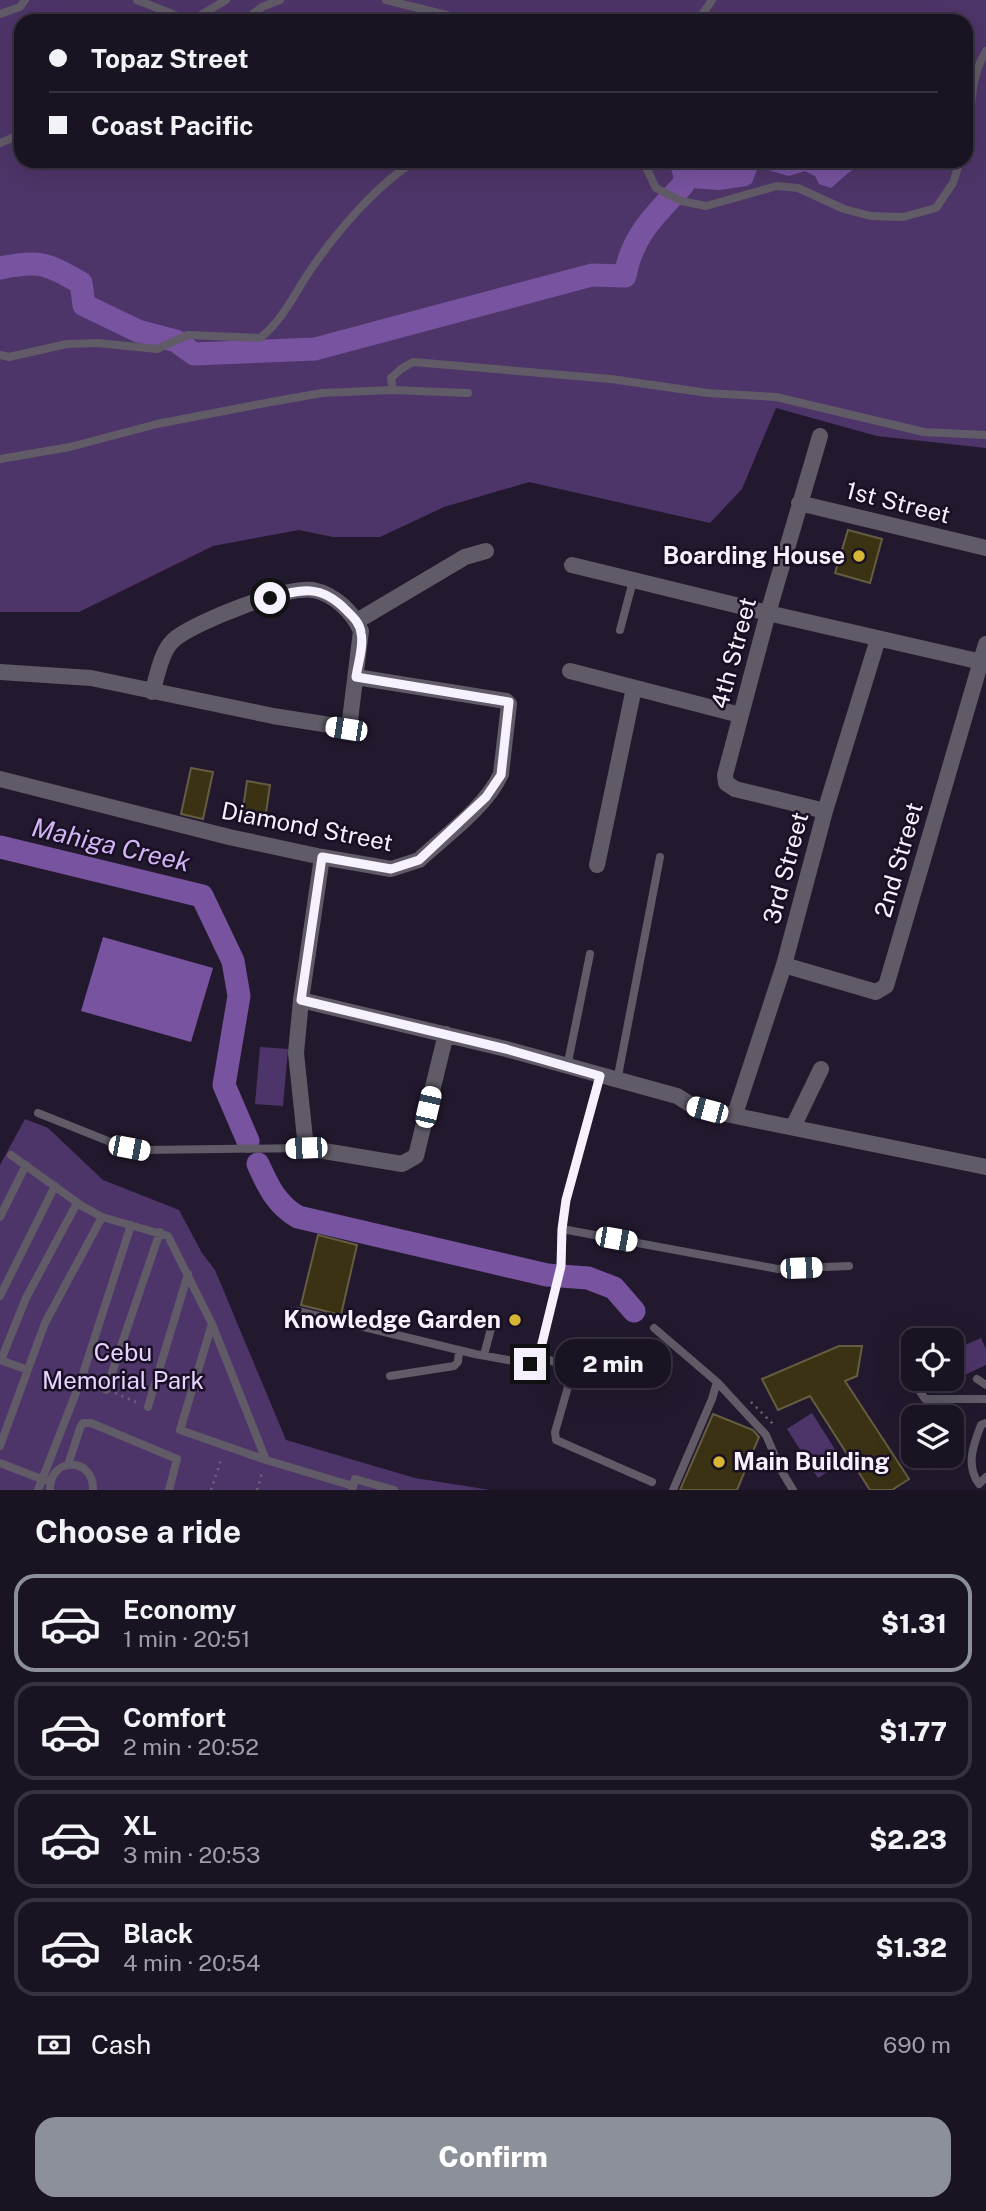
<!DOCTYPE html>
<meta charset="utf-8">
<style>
:root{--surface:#1a1322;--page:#231c2a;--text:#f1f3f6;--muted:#9f9ea5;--line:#383240;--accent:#8c9099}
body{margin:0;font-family:"Public Sans",sans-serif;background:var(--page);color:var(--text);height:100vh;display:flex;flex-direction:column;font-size:26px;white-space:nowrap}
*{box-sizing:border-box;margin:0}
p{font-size:23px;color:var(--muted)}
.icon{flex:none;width:38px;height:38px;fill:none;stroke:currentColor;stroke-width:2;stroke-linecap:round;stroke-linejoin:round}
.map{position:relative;height:1490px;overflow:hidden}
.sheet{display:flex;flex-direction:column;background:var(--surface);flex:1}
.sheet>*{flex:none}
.hud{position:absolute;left:14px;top:14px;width:959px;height:154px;border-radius:21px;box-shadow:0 7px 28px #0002,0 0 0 2px var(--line);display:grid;align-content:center;height:154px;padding:0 35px;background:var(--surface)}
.controls{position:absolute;left:901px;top:1328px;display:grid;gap:14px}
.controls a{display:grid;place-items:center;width:63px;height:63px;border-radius:14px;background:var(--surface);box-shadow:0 7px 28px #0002,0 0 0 2px var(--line);font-size:35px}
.end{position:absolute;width:32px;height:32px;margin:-16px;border:9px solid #f6f1fd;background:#111;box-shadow:0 0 0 4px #111}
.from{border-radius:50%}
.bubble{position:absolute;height:49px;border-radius:21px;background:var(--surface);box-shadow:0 7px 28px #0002,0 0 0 2px var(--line);font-size:23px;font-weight:800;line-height:49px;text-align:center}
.car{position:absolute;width:21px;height:42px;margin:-21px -10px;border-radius:9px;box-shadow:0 0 5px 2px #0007;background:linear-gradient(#fff 24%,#345 0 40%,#fff 0 76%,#345 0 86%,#fff 0)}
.hud b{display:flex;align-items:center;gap:24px;height:66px;font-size:26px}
.hud b+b{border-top:2px solid var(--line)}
.hud i{width:18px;height:18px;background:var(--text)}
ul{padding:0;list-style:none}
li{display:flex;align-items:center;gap:21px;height:98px;margin:0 14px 10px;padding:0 21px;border:4px solid var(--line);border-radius:21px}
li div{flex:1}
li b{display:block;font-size:26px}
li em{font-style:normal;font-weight:800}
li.active{border-color:var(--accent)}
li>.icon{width:63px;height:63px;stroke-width:1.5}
h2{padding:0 35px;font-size:32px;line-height:84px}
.pay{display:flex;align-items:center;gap:18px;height:77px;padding:0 35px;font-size:26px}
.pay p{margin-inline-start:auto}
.action{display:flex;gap:14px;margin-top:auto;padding:14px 35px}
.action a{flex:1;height:80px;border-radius:21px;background:var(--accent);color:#fff;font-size:28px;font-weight:800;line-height:80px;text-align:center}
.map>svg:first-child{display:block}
.green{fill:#4e3569;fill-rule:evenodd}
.water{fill:#78539f}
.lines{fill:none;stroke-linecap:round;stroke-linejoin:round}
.river{stroke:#78539f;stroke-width:23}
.building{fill:#3b3213;stroke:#655d41;stroke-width:2}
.path{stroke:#6d6476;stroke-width:2.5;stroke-dasharray:2 5;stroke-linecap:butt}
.lane{stroke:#605b67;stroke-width:8}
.street{stroke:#605b67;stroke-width:16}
.route{stroke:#f6f1fd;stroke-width:9}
.poi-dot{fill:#d6b534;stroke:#190f24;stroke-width:2.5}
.labels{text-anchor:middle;stroke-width:5;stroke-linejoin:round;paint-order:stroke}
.street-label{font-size:24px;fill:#f6f1fd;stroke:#190f24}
.poi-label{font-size:24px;font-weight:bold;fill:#f6f1fd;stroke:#190f24;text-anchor:end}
.park-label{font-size:24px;fill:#e6d4fe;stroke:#190f24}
.water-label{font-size:26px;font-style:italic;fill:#d1b5f4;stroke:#190f24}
</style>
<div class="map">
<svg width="986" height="1490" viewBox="0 0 986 1490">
<rect width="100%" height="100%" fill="#23192e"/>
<path class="green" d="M0,0H986V448L877,436L776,408L742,489L710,523L529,482L444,507L380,537H333L299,530L213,546L79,612H0ZM21,21H966V161H21Z
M260,1047L288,1049L283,1106L255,1104Z
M25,1119L48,1128L103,1180L179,1210L202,1253L215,1270L286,1440L415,1478L490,1490H0V1165Z
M981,1338L986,1349V1365L931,1391L925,1379H952V1351Z
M812,1413L843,1462L818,1478L787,1429Z"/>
<path class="water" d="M669,161H859L857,168C847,172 840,181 831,188L819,184L815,176L805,171L789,176L758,167L752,183L747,186L719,190L691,188L674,180Z
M103,937L213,968L191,1042L81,1011Z"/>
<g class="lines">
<path class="river" d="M0,268C40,260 46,263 81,283L84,305L138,331L176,341L194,354L315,349L592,275L625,276C632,235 656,214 683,185
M0,847L202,896L233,961L239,996L224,1085L248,1141
M258,1164C268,1186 276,1204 298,1217L547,1275L588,1278L614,1288L634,1311"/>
</g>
<path class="building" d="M848,530L882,539L870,583L835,573Z
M191,768L213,772L203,819L181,814Z
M247,781L270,785L265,820L242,816Z
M318,1235L357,1245L341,1315L301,1305Z
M839,1346H862L857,1376L845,1381L909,1479L892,1490H870L810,1396L778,1410L762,1379Z
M713,1414L753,1430L759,1437L737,1490H680Z"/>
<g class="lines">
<path class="path" d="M115,1393L138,1403
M751,1402L772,1423L774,1428
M211,1490L222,1457
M257,1490L263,1470"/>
<path class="lane" d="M137,0L190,21
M386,0L471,21
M0,14L20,7L25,0
M191,21L226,0
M244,21L262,7L280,0
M698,21L712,0
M0,143L21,134
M966,144C973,112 968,80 986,51
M643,161L656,188L681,201L706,206L777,186L798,188L844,209L871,216L903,217L936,208L953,183L960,161
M0,355L9,357L67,344L97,343L157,349L188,335L260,338C286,317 295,291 314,265C339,229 378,184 415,161
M393,390L468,393
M0,459L70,447L157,424L271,402L322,393L393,390L391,378L401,369L413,362L611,379L708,393L776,397L924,432L986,435
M620,630L633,581
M567,1067L590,954
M617,1081L660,857
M38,1113L118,1145L144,1150L306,1148
M11,1155L82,1206L102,1217L168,1236L212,1324L266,1460L353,1486
M0,1217L26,1165
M562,1229L778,1269L849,1266
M0,1296L55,1186
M298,1311L475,1354L530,1364L537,1361L561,1266L562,1229L566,1200L600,1076
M212,1324L180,1430L266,1460
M654,1328L717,1382
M484,1355L494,1317
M539,1355L569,1369L572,1373L555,1432L556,1440L652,1482
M0,1360L28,1370
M1,1360L26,1298L77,1203
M909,1375L925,1399H986
M390,1376L454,1366L458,1362L459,1350
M977,1379L986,1385
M106,1390L160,1232
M148,1407L188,1274
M986,1423L981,1425C974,1443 965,1465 979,1484L986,1477
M0,1446L45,1323L102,1217
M0,1463L44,1480
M68,1465L80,1428L83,1423H91L177,1459L169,1490
M38,1490L81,1380L131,1225
M50,1490C49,1457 94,1456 93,1490
M352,1490L355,1479L394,1490
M673,1490L712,1399L717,1382L766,1435L781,1470L793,1490"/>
<path class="street" d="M820,436L768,613L725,775L726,783L735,789L825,811
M799,503L986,548
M572,565L768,613L986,663
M357,621L465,557L486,551
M570,671L740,715
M0,672L91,678L273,716L349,728L361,631C353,612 334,594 313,590C286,586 198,621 176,638C161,649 158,675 152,692
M0,779L229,837L322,857L391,869L419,860C445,836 486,807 501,774L509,704L506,701L356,677
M322,857L301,1000L296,1053L306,1148L402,1164L416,1156L446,1034
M597,865L634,688
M784,965L876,992L886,986L986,644
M301,1000L506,1049L677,1096L693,1106L721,1113L986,1167
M737,1108L784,965L825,811L878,639
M793,1127L821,1069"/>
</g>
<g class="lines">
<path class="route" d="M270,598C301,589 321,584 346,610C353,617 360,623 361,633C364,646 358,663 356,677L509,702L501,775L486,797L419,860L391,869L322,857L301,1000L506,1049L600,1076L566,1200L562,1229L561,1266L539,1356L537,1361L530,1364"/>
</g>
<g class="poi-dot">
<circle cx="859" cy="556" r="7"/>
<circle cx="515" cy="1320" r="7"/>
<circle cx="719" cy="1462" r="7"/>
</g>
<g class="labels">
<g class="street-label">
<text transform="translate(898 503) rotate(14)" y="8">1st Street</text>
<text transform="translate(734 653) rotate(-75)" y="8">4th Street</text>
<text transform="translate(307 827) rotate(11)" y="8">Diamond Street</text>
<text transform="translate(899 860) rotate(-74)" y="8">2nd Street</text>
<text transform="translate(786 868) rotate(-75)" y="8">3rd Street</text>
</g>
<g class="poi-label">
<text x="845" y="564">Boarding House</text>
<text x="501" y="1328">Knowledge Garden</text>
<text x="733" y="1470" text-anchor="start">Main Building</text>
</g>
<g class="park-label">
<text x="123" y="1361">Cebu<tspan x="123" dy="28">Memorial Park</tspan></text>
</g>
<g class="water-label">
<text transform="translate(111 845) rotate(13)" y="9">Mahiga Creek</text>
</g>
</g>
</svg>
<div class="controls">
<a><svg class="icon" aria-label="locate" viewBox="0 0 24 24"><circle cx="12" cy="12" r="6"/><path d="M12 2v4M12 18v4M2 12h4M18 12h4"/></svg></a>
<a><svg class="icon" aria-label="layers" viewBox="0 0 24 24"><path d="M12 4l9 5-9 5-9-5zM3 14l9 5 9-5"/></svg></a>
</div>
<i class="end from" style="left:270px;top:598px"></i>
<i class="end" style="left:530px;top:1364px"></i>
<div class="bubble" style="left:555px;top:1339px;width:116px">2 min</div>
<i class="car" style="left:346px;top:729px;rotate:279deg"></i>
<i class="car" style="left:428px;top:1107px;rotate:13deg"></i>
<i class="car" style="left:707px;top:1110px;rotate:285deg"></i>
<i class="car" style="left:129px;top:1148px;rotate:101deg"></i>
<i class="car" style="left:306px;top:1148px;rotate:268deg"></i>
<i class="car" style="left:616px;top:1239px;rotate:100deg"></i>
<i class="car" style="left:801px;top:1268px;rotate:88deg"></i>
<div class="hud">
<b><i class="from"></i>Topaz Street</b>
<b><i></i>Coast Pacific</b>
</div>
</div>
<section class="sheet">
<h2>Choose a ride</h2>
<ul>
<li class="active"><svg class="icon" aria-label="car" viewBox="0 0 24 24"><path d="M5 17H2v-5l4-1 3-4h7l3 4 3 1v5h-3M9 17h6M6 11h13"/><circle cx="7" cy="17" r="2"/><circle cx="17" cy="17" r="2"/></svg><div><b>Economy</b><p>1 min · 20:51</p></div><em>$1.31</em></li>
<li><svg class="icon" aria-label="car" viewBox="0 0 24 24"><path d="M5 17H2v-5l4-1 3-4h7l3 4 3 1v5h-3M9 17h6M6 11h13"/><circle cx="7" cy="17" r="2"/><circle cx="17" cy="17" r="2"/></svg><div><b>Comfort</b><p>2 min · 20:52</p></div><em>$1.77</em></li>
<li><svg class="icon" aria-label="car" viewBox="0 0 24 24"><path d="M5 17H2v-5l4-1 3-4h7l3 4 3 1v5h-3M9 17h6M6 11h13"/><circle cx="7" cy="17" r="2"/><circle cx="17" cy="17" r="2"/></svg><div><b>XL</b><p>3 min · 20:53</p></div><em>$2.23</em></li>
<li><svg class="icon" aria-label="car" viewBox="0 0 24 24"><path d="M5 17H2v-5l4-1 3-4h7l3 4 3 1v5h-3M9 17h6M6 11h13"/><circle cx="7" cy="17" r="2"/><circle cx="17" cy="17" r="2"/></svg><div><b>Black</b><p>4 min · 20:54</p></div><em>$1.32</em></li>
</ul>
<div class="pay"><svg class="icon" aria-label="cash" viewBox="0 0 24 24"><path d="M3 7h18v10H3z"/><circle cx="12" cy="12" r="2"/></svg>Cash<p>690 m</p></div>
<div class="action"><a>Confirm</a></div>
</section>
